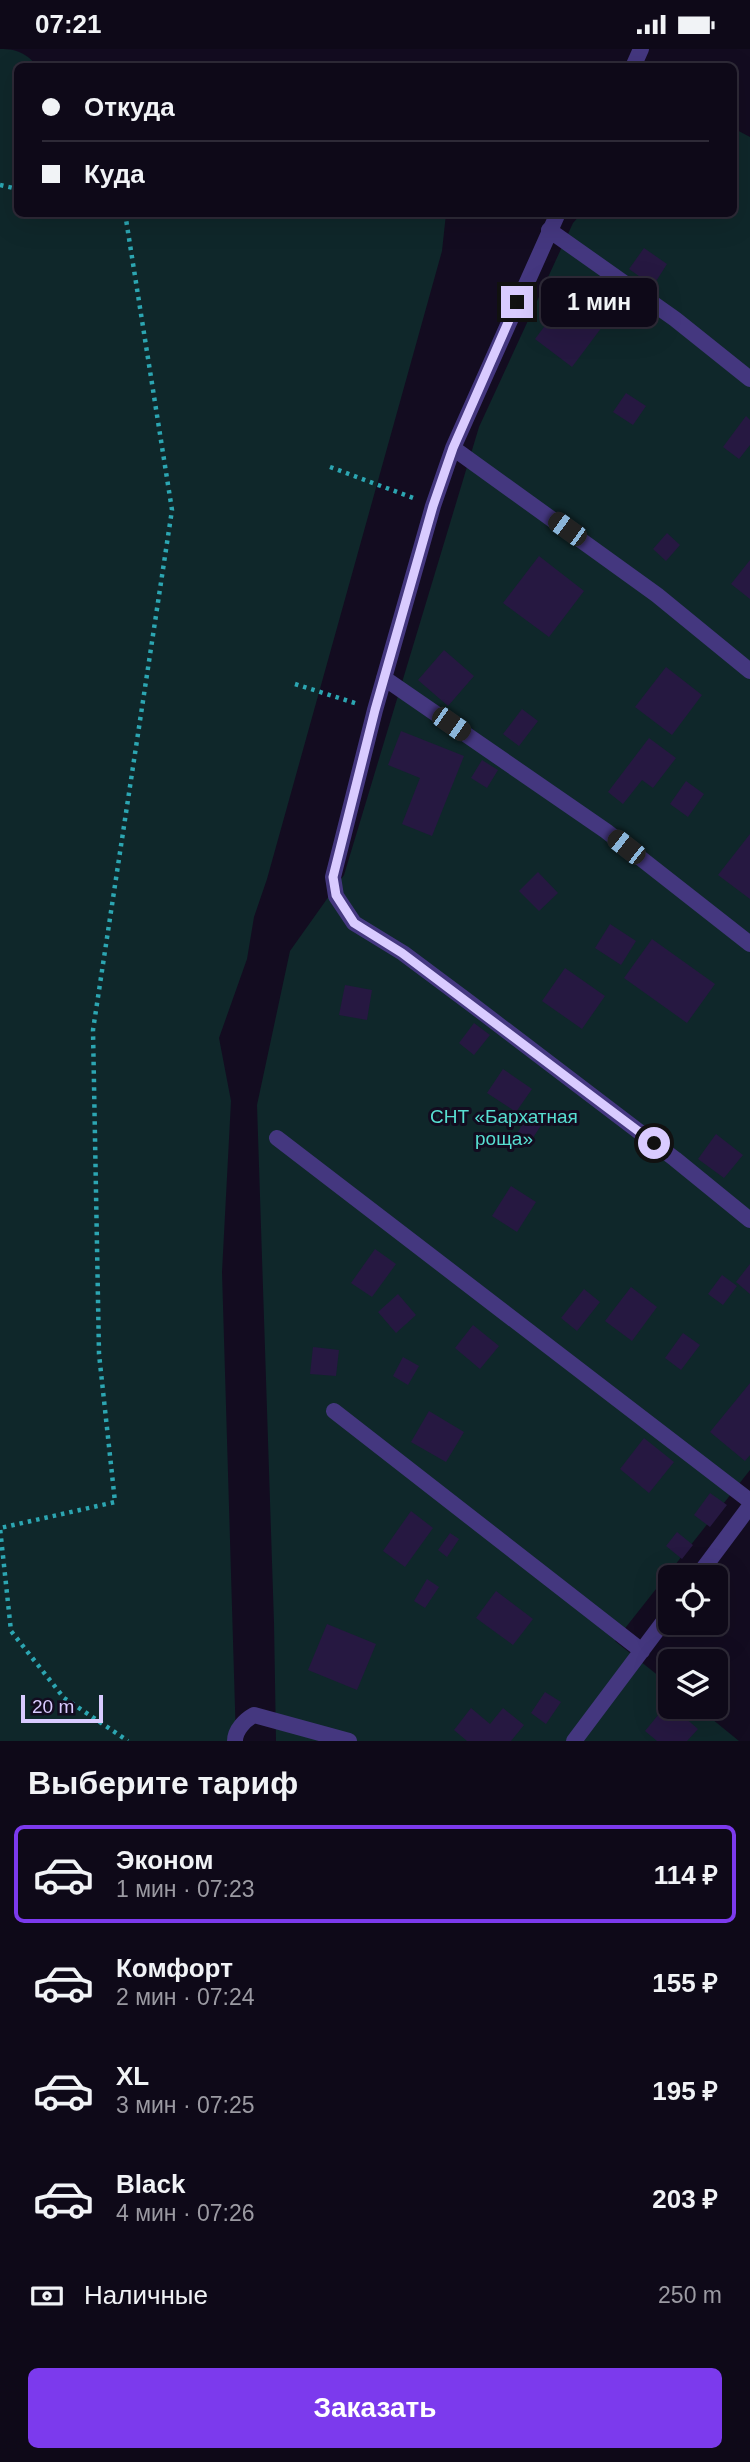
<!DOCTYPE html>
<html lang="ru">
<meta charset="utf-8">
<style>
:root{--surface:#0e0918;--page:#171221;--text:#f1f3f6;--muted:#9b9aa2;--line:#2e2a37;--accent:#7c3aed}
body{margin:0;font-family:Helvetica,sans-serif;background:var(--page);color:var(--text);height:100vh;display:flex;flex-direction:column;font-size:26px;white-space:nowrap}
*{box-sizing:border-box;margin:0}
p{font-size:23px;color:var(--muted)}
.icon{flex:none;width:38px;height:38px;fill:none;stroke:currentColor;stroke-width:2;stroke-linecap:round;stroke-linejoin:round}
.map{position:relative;height:1692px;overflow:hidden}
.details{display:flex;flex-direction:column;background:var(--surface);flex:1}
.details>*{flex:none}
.top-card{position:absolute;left:14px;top:14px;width:723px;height:154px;border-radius:10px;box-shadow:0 7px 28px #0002,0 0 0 2px var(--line);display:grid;align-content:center;height:154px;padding:0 28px;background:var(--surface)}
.tools{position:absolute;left:658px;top:1516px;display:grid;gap:14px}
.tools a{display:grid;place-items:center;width:70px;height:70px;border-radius:10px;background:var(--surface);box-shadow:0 7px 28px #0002,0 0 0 2px var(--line);font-size:35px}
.scale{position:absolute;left:21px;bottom:18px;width:82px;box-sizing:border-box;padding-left:7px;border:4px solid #d9cbff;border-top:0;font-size:19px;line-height:24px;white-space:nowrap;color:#d9cbff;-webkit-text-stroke:5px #130c20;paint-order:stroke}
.end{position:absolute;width:32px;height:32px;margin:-16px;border:9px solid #d9cbff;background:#111;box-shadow:0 0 0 4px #111}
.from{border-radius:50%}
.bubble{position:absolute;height:49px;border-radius:10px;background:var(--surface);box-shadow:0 7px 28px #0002,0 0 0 2px var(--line);font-size:23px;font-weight:700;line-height:49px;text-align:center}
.car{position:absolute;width:21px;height:42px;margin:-21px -10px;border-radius:9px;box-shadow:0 0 5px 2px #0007;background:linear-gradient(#222 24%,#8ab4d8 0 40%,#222 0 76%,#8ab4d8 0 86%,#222 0)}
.top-card b{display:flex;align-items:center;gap:24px;height:66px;font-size:26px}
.top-card b+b{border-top:2px solid var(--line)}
.top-card i{width:18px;height:18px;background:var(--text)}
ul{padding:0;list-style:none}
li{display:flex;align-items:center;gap:21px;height:98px;margin:0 14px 10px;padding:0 14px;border:4px solid transparent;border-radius:10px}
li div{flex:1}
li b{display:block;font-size:26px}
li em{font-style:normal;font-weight:700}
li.active{border-color:var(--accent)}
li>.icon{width:63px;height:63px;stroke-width:1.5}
h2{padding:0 28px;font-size:32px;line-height:84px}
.pay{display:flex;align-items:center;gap:18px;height:77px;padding:0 28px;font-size:26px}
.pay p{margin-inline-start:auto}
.button{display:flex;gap:14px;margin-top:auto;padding:14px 28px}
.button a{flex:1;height:80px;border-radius:10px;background:var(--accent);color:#fff;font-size:28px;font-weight:700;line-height:80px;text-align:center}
.status{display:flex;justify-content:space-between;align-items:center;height:49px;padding:0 35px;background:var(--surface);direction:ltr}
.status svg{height:19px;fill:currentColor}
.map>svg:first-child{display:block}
.green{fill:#0f272a}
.building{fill:#261841}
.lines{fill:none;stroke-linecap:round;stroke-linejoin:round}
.path{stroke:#2ca6b2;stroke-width:4.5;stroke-dasharray:3.5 5;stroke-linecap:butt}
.service{stroke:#44377f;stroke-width:16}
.route{stroke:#d9cbff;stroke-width:9}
.labels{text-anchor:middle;stroke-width:6;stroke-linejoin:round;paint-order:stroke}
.park-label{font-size:19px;fill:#57dfd1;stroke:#130c20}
</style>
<div class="status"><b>07:21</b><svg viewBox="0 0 49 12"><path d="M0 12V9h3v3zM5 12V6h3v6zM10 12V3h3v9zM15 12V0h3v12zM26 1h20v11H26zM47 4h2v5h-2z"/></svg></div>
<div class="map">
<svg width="750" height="1692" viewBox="0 0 750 1692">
<rect width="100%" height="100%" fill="#130c20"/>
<path class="green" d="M0,0C17,0 26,4 37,17L18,18V164L446,165L442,202L267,830L254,868L247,910L219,989L231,1052L222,1223L236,1692H0Z
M733,79L750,88V1421L615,1592L670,1636V1657H696L739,1692H276L274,1574L257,1056L290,902L344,826L479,378L573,174L581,165L733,164Z"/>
<path class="building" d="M644,199L667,215L653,237L629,220Z
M571,242L608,270L572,318L535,290Z
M626,344L646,357L633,376L613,363Z
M746,367L750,371V396L739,410L723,398Z
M667,484L680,496L666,512L653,500Z
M539,507L584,542L549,588L503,554Z
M750,511V550L731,535Z
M444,601L474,627L448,657L418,631Z
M666,618L702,646L672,686L635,658Z
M522,660L538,672L519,697L503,685Z
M401,682L464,707L432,787L402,775L420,729L388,716Z
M649,689L676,709L653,739L642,731L623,755L608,743Z
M482,711L498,721L487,739L471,729Z
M686,732L704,745L688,768L670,755Z
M750,785V850L718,826Z
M538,823L558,844L539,862L519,842Z
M610,875L636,892L621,916L595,899Z
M652,890L715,935L687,974L624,929Z
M565,919L605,947L582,980L542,952Z
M345,936L372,941L367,971L339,966Z
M474,974L490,986L474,1006L459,994Z
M503,1020L532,1040L516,1063L487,1044Z
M531,1062L545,1070L529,1095L516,1086Z
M716,1085L743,1106L724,1129L698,1110Z
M511,1137L536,1153L517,1183L492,1167Z
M375,1200L396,1215L372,1248L351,1234Z
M750,1215V1245L736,1233Z
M722,1226L737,1237L723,1256L708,1245Z
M631,1238L657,1258L632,1292L605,1272Z
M584,1240L600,1253L577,1282L561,1269Z
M398,1245L416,1266L396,1284L378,1263Z
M473,1276L499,1297L480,1320L455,1299Z
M683,1284L700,1296L681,1321L665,1309Z
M313,1298L339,1301L336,1327L310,1325Z
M403,1308L419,1317L408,1336L393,1327Z
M750,1334V1406L745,1412L710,1383Z
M429,1362L464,1383L446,1413L411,1393Z
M644,1389L674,1413L649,1444L620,1420Z
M710,1444L727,1456L710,1478L694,1466Z
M411,1462L433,1479L405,1518L383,1502Z
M677,1483L693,1496L682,1510L666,1497Z
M450,1484L459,1490L447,1508L438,1501Z
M427,1530L439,1538L425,1559L414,1552Z
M496,1542L533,1570L513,1596L476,1569Z
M327,1575L376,1595L357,1641L308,1621Z
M545,1643L561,1653L546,1675L531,1664Z
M668,1654L698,1680L687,1692H657L645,1682Z
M471,1659L490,1675L503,1659L524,1676L511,1692H467L454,1681Z"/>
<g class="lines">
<path class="path" d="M0,136L18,140
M125,164L172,461L93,981L99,1305L115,1453L0,1479L11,1582L64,1649L128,1692
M330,418L416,450
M295,635L358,655"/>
<path class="service" d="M633,18L641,0
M558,164L453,399L433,457L375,661L333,828L336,847L354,874L403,904L470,954L675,1110L750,1171
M549,181L675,270L750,330
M453,399L657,546L750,622
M384,629L606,782L750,895
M277,1089L750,1452
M334,1362L642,1602
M697,1528L750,1457
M235,1692C235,1681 245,1671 254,1666L349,1692
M574,1692L670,1564"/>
</g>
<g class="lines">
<path class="route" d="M517,253L453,399L433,457L375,661L333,828L336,846L354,874L402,904L654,1094"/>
</g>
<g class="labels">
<g class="park-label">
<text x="504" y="1074">СНТ «Бархатная<tspan x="504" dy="22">роща»</tspan></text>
</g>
</g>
</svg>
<div class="tools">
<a><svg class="icon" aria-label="locate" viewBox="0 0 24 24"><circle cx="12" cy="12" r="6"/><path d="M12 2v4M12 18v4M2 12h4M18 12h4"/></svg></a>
<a><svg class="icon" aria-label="layers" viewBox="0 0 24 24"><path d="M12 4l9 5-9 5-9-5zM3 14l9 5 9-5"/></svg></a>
</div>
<div class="scale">20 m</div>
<i class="end from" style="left:654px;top:1094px"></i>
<i class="end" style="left:517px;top:253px"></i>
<div class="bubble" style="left:541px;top:229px;width:116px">1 мин</div>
<i class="car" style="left:567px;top:480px;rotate:306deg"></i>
<i class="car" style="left:451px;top:675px;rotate:125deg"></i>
<i class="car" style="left:626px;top:798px;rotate:308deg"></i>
<div class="top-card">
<b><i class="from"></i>Откуда</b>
<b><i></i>Куда</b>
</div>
</div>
<section class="details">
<h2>Выберите тариф</h2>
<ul>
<li class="active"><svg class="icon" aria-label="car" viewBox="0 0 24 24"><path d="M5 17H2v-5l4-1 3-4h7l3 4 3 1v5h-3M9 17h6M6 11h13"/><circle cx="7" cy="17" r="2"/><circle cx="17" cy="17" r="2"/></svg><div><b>Эконом</b><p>1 мин · 07:23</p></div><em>114 ₽</em></li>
<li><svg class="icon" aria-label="car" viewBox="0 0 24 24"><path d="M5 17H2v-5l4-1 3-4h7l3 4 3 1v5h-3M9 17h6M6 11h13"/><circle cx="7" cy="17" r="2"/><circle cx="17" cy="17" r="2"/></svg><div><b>Комфорт</b><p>2 мин · 07:24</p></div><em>155 ₽</em></li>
<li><svg class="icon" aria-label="car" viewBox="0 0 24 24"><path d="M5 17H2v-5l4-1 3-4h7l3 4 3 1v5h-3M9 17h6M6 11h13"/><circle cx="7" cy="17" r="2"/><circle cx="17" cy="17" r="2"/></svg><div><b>XL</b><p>3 мин · 07:25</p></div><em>195 ₽</em></li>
<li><svg class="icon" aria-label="car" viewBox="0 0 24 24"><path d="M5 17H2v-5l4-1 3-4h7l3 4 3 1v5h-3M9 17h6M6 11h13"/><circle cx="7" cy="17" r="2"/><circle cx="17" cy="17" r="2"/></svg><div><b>Black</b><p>4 мин · 07:26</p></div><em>203 ₽</em></li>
</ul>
<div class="pay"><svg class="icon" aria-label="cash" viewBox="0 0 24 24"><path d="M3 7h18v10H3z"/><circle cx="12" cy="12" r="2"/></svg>Наличные<p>250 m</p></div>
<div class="button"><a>Заказать</a></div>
</section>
